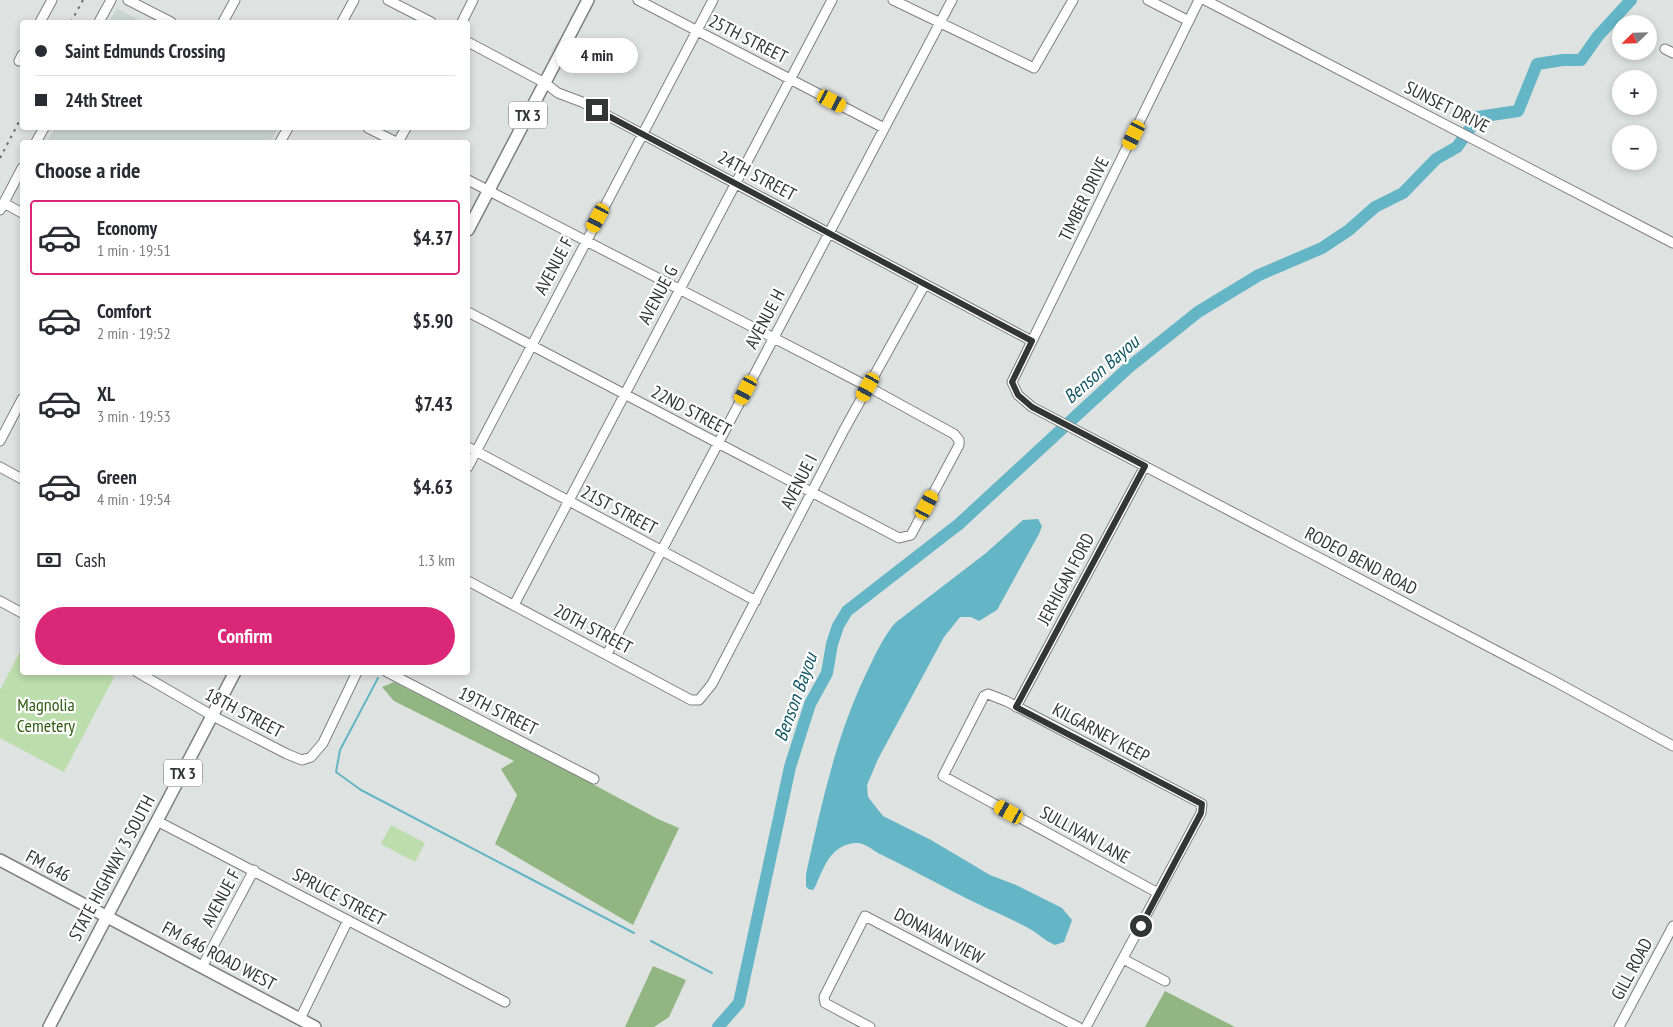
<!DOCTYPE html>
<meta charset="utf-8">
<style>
:root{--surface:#fff;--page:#f2f2f3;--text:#2b2b33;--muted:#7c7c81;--line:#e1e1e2;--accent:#db2777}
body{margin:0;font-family:"PT Sans Narrow",sans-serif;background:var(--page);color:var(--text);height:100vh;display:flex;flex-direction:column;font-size:19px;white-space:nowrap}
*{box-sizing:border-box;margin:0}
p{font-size:16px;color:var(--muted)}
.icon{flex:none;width:28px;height:28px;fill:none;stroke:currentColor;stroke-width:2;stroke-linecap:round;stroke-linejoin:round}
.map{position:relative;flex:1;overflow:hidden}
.sheet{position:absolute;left:20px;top:140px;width:450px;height:535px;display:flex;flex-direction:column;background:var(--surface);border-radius:5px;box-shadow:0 2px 8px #0003}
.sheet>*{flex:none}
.hud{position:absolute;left:20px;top:20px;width:450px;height:110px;border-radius:5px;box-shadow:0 2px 8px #0003;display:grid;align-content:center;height:110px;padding:0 15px;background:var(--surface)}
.needle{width:32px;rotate:247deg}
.buttons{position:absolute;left:1612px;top:15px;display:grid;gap:10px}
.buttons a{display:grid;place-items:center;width:45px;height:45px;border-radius:50%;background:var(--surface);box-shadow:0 2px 8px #0003;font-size:25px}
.end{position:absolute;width:22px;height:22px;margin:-11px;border:6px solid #343636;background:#fff;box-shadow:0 0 0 2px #fff}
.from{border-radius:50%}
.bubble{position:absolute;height:35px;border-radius:18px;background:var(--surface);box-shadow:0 2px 8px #0003;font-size:16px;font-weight:700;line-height:35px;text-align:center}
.car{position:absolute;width:15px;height:30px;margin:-15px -8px;border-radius:6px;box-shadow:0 0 4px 1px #0007;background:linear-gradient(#f5c518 24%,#345 0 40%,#f5c518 0 76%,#345 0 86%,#f5c518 0)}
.hud b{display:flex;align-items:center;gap:18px;height:48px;font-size:19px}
.hud b+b{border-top:1px solid var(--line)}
.hud i{width:12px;height:12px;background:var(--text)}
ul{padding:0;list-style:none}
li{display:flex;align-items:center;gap:15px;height:75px;margin:0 10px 8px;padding:0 5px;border:2px solid transparent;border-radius:5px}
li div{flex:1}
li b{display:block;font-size:19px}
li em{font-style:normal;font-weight:700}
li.selected{border-color:var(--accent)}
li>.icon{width:45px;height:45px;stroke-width:1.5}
h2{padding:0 15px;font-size:22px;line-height:60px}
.pay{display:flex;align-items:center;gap:12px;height:55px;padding:0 15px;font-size:19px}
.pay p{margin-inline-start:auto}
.primary-button{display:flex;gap:10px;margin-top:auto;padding:10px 15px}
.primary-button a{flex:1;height:58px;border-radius:30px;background:var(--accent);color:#fff;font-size:20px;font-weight:700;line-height:58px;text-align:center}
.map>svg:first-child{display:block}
.built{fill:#cbd7d3}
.green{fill:#bcddac}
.forest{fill:#92b682}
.water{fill:#64b6c6}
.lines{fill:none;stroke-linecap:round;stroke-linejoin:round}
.stream{stroke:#64b6c6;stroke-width:2}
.river{stroke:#64b6c6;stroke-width:12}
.minor-casing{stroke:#7e8180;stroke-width:11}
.major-casing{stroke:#7e8180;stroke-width:14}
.minor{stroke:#fff;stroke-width:9}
.major{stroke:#fff;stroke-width:11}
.rail{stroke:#686b6a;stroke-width:2;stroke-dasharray:2.5 5;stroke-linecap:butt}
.route{stroke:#343636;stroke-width:6}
.labels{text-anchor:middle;stroke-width:4.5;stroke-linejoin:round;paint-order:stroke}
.shield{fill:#fff;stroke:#717272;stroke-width:1}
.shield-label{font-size:16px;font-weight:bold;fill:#343636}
.street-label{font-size:18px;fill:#343636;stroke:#fff}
.park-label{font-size:18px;fill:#2e5b11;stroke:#fff}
.water-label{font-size:19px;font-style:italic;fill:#115763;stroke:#fff}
</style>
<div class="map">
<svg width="1673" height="1027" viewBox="0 0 1673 1027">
<rect width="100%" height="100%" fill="#dee2e0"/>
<path class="built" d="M117,8L143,22H109Z
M55,128H278L270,142H47Z"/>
<path class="green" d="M22,648V672H105L114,677L64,772L0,738V690Z
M391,825L425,843L415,862L381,844Z"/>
<path class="forest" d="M394,682L542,757L658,819L679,828L633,925L495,844L517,795L501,769L514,761L394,701L382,687Z
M653,966L686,980L669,1017L654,1027H625Z
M1165,991L1235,1027H1145Z"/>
<path class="water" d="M1038,519L1042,526L1039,534L997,610L979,621L971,617H960L944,637L878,759L867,785L868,797L883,816L931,840L990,875L1016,885L1062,908L1072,920L1064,942L1055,945C1045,941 1039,934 1030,929C1004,915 976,904 950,890C927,878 905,866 882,855C873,851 865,842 855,843C831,845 824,867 816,885L813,890L808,889L806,886V874C821,806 835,740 865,676C874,657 882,639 895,623L986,553L1023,520Z"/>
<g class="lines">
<path class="stream" d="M378,678L340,750L336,772L361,790L634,933
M651,941L712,973
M743,975H746"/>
<path class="river" d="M718,1027L739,1003L790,767L810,704L827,673L832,644L838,626L847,611L959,524L1128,368L1198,312L1259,275L1322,248L1349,230L1375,207L1403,193L1436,159L1457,147L1478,117L1518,111L1537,64L1563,60H1581L1598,36L1631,0"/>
<g class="minor-casing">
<path id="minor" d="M128,0L171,22
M388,0L431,22
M638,0L884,128
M893,0L1034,68L1073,0
M1148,0L1189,21
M1199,0L1012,382L1018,395L1032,407L1556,682L1673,746
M1205,0L1673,243
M40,22L52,0
M99,22L111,0
M223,22L235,0
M342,22L354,0
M462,22L473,0
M468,42L545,83L558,93L582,102L1032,341
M1665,49L1673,53
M19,61L22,55
M368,128L396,142
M36,142L44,128
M280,142L288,128
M398,142L406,128
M468,180L863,384L954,434L959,440V445L911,535L899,538L468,312
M4,203L22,213
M0,210L22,168
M0,441L22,399
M468,447L756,601
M0,467L22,479
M468,467L713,0
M468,581L691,700H699L712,684L844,430L925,284
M0,601L22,613
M514,605L832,0
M607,654L952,0
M137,672L213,716L287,754L302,760L311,757L323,743L357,672
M387,672L594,779
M1016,707L1145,466
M157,821L505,1002
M1123,959L1165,981
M202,967L254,870
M300,1019L348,920
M870,1027L825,1003L824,997L865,916L1078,1027
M1086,1027L1201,813L1202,804L1006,701L988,694L984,696L943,776L1158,893
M1619,1027L1673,926"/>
</g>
<g class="major-casing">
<path id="major" d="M468,230L588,0
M0,860L315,1027
M49,1027L235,672"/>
</g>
<use href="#minor" class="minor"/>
<use href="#major" class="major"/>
<path class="rail" d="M71,22L83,0
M0,158L22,116"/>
</g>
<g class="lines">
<path class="route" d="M597,110L1032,341L1012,382L1018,395L1032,407L1145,466L1016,707L1202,804L1201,813L1141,926"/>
</g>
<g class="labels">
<g class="shield">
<rect x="509" y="101.5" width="38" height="27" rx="4"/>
<rect x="164" y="759.5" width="38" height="27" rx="4"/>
</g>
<g class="shield-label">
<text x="528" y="121">TX 3</text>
<text x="183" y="779">TX 3</text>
</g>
<g class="street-label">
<text transform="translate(748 39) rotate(27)" y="6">25TH STREET</text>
<text transform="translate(1447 107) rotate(27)" y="6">SUNSET DRIVE</text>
<text transform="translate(757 176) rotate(28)" y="6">24TH STREET</text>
<text transform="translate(1084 199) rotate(-64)" y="6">TIMBER DRIVE</text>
<text transform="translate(554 266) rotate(-62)" y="6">AVENUE F</text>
<text transform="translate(658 295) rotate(-62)" y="6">AVENUE G</text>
<text transform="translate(765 319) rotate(-62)" y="6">AVENUE H</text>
<text transform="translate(691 411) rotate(28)" y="6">22ND STREET</text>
<text transform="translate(799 482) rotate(-63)" y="6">AVENUE I</text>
<text transform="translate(619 510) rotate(28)" y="6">21ST STREET</text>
<text transform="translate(1361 561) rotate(28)" y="6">RODEO BEND ROAD</text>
<text transform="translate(1066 579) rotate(-62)" y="6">JERHIGAN FORD</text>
<text transform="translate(593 629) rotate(28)" y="6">20TH STREET</text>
<text transform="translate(498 711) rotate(27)" y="6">19TH STREET</text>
<text transform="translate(244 713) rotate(28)" y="6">18TH STREET</text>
<text transform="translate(1101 733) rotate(28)" y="6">KILGARNEY KEEP</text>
<text transform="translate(1085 835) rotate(29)" y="6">SULLIVAN LANE</text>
<text transform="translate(48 866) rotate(28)" y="6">FM 646</text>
<text transform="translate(112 868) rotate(-62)" y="6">STATE HIGHWAY 3 SOUTH</text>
<text transform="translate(339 897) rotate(28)" y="6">SPRUCE STREET</text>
<text transform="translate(221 898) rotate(-62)" y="6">AVENUE F</text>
<text transform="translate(939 936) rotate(28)" y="6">DONAVAN VIEW</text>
<text transform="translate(219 956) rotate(28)" y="6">FM 646 ROAD WEST</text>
<text transform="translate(1632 969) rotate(-62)" y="6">GILL ROAD</text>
</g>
<g class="park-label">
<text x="46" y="711">Magnolia<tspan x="46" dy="21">Cemetery</tspan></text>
</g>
<g class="water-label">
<text transform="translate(1101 369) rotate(-41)" y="7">Benson Bayou</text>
<text transform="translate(795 697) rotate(-70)" y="7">Benson Bayou</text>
</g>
</g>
</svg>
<div class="buttons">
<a><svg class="needle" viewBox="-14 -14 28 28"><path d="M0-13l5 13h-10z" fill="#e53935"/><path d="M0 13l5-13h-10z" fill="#7c7c81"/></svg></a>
<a>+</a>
<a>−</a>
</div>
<i class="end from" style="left:1141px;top:926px"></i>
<i class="end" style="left:597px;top:110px"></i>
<div class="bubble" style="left:556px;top:38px;width:82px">4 min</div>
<i class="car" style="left:832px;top:101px;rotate:117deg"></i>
<i class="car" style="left:1134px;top:135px;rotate:206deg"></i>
<i class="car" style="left:598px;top:218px;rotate:208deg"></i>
<i class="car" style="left:868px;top:387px;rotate:209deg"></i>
<i class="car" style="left:746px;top:390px;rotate:208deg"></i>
<i class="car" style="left:927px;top:505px;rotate:28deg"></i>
<i class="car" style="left:1009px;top:812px;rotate:299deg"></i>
<div class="hud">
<b><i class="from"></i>Saint Edmunds Crossing</b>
<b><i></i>24th Street</b>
</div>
<section class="sheet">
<h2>Choose a ride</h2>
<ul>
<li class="selected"><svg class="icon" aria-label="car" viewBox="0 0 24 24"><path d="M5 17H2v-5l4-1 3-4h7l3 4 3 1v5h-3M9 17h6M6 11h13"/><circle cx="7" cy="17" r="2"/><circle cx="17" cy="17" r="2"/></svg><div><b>Economy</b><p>1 min · 19:51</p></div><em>$4.37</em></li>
<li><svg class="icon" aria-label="car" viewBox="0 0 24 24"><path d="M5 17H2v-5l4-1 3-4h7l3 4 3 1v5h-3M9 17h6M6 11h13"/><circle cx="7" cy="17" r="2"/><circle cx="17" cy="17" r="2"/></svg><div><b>Comfort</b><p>2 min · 19:52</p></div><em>$5.90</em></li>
<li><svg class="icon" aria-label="car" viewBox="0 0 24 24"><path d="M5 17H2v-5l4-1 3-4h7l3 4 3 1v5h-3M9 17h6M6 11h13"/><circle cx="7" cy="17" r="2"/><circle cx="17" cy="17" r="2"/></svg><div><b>XL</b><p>3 min · 19:53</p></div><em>$7.43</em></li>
<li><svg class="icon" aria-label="car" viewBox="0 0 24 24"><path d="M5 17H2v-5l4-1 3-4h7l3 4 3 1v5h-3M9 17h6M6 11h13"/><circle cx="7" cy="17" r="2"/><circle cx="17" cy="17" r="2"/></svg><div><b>Green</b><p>4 min · 19:54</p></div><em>$4.63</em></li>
</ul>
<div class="pay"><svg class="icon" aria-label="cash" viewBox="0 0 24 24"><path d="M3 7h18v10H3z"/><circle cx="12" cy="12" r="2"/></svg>Cash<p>1.3 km</p></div>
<div class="primary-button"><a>Confirm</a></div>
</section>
</div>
